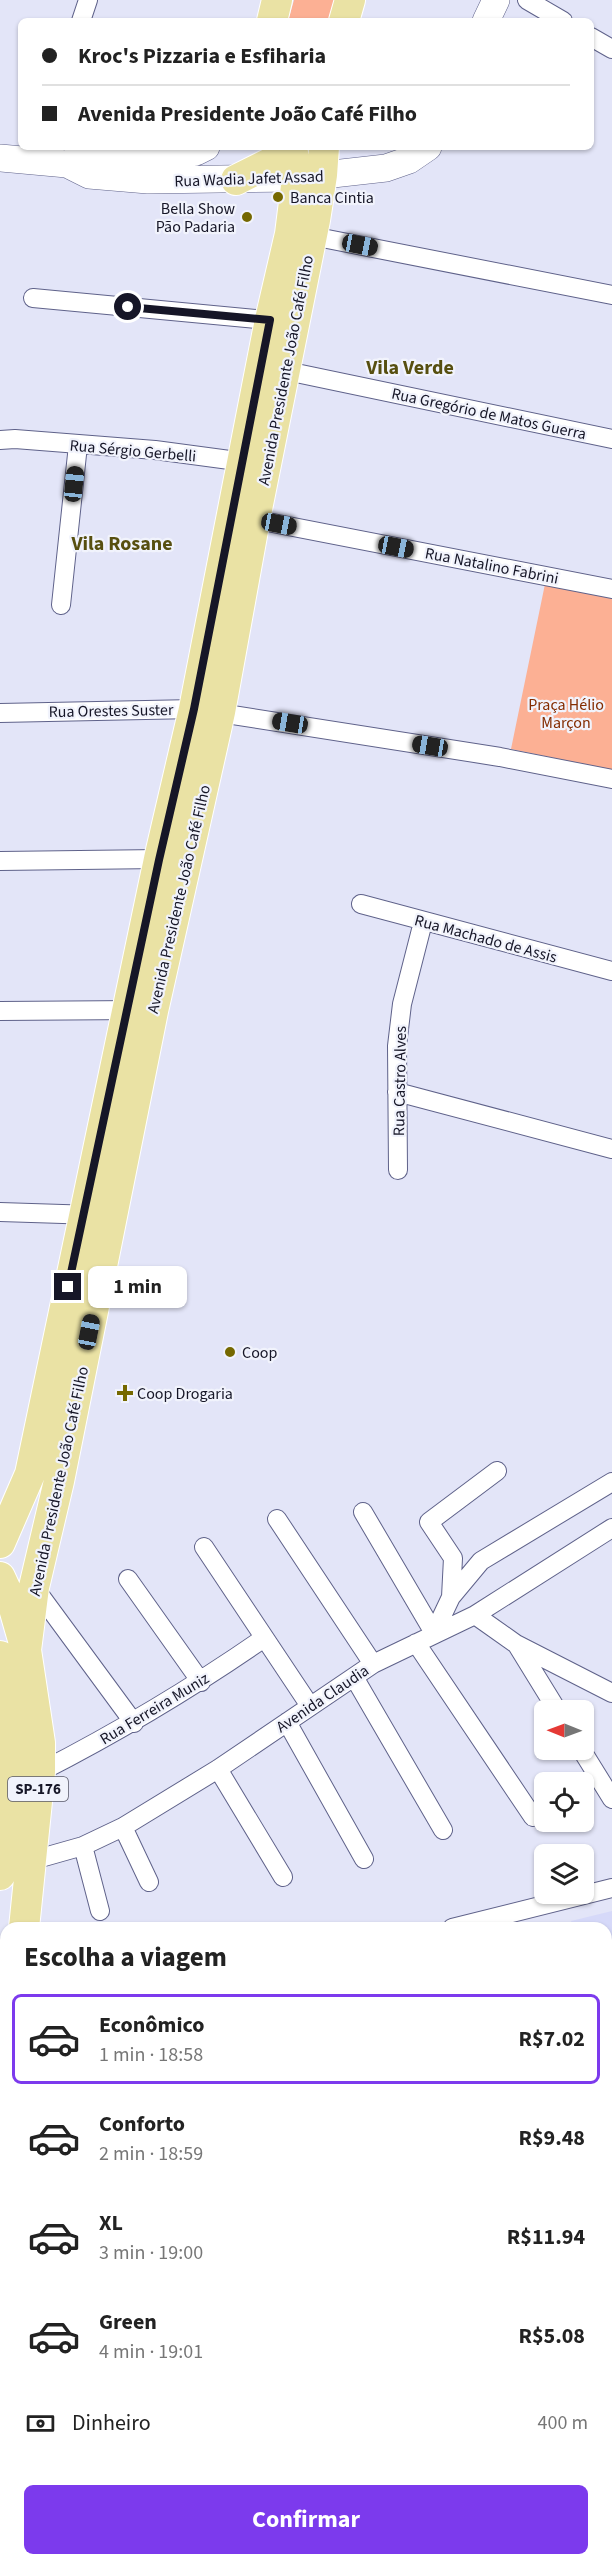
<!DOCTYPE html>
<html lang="pt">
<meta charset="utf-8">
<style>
:root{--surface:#fff;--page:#f2f2f2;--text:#222;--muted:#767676;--line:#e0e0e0;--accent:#7c3aed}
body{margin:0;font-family:"Source Sans 3",sans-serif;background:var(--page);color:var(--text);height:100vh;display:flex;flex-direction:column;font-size:22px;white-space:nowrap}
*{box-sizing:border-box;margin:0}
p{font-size:20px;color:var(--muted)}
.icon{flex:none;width:33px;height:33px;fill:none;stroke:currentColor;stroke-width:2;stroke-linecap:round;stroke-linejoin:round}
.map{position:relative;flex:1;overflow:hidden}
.sheet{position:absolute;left:0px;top:1922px;width:612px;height:644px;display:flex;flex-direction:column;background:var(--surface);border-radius:18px 18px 0 0;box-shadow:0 2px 4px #0004}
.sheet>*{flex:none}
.hud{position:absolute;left:18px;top:18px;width:576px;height:132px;border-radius:9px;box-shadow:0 2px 4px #0004;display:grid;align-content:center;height:132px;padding:0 24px;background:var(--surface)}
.needle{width:39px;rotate:271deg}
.tools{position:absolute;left:534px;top:1700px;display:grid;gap:12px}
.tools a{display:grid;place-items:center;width:60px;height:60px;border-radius:9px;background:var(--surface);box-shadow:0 2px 4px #0004;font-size:30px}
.end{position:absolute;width:27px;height:27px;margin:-14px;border:8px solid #161627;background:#fff;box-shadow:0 0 0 3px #fff}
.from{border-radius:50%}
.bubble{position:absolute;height:42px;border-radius:9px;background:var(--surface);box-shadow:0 2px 4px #0004;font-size:20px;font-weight:700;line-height:42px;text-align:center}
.car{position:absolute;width:18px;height:36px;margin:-18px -9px;border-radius:8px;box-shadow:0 0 4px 2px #0007;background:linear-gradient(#222 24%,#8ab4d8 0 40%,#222 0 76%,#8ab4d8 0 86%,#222 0)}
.hud b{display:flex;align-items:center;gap:21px;height:57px;font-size:22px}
.hud b+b{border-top:2px solid var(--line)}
.hud i{width:15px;height:15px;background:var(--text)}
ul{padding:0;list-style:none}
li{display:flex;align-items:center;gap:18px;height:90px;margin:0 12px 9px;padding:0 12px;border:3px solid transparent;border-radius:9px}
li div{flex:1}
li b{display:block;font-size:22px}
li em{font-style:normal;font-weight:700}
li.on{border-color:var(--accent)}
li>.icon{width:54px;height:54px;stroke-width:1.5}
h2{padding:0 24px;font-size:27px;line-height:72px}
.pay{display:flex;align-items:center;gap:15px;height:66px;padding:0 24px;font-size:22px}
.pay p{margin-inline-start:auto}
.primary-button{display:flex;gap:12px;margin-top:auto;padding:12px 24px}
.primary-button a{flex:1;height:69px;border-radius:9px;background:var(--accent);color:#fff;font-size:24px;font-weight:700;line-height:69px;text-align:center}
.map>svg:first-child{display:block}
.built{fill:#d6d9f9}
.green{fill:#fcb094}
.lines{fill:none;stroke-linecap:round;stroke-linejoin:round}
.street-casing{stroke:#5f628a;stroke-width:20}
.secondary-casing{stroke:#5f628a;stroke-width:28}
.primary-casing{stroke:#fff;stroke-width:32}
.street{stroke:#fff;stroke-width:18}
.secondary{stroke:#fff;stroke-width:27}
.primary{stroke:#eae2a4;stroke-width:30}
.route{stroke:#161627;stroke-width:8}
.poi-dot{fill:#756800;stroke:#f1f3fc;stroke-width:2}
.labels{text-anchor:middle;stroke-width:4.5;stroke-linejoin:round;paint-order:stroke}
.shield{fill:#f1f3fc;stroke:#585867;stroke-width:1.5}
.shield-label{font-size:15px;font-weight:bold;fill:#161627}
.street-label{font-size:16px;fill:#161627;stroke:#f1f3fc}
.poi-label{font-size:16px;fill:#161627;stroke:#f1f3fc;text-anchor:start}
.park-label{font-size:16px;fill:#842c00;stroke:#f1f3fc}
.quarter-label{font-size:20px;font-weight:bold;fill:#574f10;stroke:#f1f3fc}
</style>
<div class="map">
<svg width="612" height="2564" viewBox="0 0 612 2564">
<rect width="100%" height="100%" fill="#e3e5f8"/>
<path class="built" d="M612,1911V2040L606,2041V1928L573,1927L571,1921Z
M0,2283L6,2288V2559H195L192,2564H0Z
M606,2538L612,2541V2564H194L197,2559H606Z"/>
<path class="green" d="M294,0H337L331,21H288Z
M545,584L612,598V770L511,749Z
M606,2151L612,2152V2255L606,2274Z"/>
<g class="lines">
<g class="street-casing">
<path id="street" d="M527,0L563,21
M81,21L88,0
M591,37L612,49
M312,236L612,295
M33,298L277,321
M277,369L612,439
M0,440L15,439L155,450L252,463
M247,518L612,589
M61,605L78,445
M0,713L194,709L500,757L612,779
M0,861L159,859
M361,904L612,971
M0,1011L136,1010
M397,1092L612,1149
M398,1170L397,1046L402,1004L423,922
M0,1212L94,1215
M363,1512L434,1633L451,1597L481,1561L612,1482
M277,1519L373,1664
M204,1547L310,1706
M128,1579L201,1682
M34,1587L134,1723
M451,1597L453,1558L429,1522L497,1471
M475,1615L516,1644L612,1693
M416,1643L533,1817
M517,1645L557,1710
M354,1677L443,1830
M287,1722L364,1859
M581,1749L612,1799
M218,1769L283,1877
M40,1772C118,1732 192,1688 264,1638
M123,1827L149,1882
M83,1846L100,1911
M30,1861L83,1846L123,1827L218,1769L373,1664L475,1615L612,1528
M452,1928L612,1888
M606,2062L612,2060
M606,2329L612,2308"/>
</g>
<g class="secondary-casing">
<path id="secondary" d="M486,21L496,0
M0,158L67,164L93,155L178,154L196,152L206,147
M67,164L89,175L148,180L297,178L386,168L409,160L428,147"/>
</g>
<g class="primary-casing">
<path id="primary" d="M272,21L277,0
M344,21L350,0
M236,180L270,163L291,147
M0,1543L30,1474L159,859L194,709L270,320L290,234L297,178L292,147
M0,1577L13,1605L26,1650L40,1743V1772L24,1928
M26,1650L34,1587L59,1481L153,1011L220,712L255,519L315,220L322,175L324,147
M0,1656C24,1729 14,1801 0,1875
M0,2100H6
M0,2214L6,2222
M606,2421L612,2423
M606,2474L612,2476"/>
</g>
<use href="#street" class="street"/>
<use href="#secondary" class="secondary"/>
<use href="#primary" class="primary"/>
</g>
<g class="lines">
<path class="route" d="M68,1287L159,860L194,709L270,320L128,307"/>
</g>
<g class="poi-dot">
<circle cx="278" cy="197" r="6"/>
<circle cx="247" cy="217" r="6"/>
<circle cx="230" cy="1352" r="6"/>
<path d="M122 1384h6v6h6v6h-6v6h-6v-6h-6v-6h6z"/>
</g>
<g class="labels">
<rect class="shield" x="8" y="1777" width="60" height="24" rx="4.5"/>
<g class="shield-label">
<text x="38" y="1794">SP-176</text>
</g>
<g class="street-label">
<text transform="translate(249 178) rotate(-2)" y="6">Rua Wadia Jafet Assad</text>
<text transform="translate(285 370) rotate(-79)" y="6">Avenida Presidente João Café Filho</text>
<text transform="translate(489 413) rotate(12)" y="6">Rua Gregório de Matos Guerra</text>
<text transform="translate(133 450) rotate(5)" y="6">Rua Sérgio Gerbelli</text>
<text transform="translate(492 565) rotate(11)" y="6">Rua Natalino Fabrini</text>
<text transform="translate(111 710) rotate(-1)" y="6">Rua Orestes Suster</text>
<text transform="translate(178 899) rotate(-77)" y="6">Avenida Presidente João Café Filho</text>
<text transform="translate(486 938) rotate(15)" y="6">Rua Machado de Assis</text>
<text transform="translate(399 1081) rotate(-89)" y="6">Rua Castro Alves</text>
<text transform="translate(58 1481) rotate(-78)" y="6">Avenida Presidente João Café Filho</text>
<text transform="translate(322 1698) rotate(-34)" y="6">Avenida Claudia</text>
<text transform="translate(154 1708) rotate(-31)" y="6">Rua Ferreira Muniz</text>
</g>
<g class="poi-label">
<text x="290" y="203">Banca Cintia</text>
<text x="235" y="214" text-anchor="end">Bella Show<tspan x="235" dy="18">Pão Padaria</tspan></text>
<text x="242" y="1358">Coop</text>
<text x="137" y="1399">Coop Drogaria</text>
</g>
<g class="park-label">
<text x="566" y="710">Praça Hélio<tspan x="566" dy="18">Marçon</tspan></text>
</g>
<g class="quarter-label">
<text x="410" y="374">Vila Verde</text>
<text x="122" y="550">Vila Rosane</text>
</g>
</g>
</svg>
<div class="tools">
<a><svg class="needle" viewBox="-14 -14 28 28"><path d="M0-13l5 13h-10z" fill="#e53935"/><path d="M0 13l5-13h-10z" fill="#767676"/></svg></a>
<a><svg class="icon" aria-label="locate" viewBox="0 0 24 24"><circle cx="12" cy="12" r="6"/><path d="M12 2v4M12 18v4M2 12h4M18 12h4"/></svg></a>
<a><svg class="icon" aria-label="layers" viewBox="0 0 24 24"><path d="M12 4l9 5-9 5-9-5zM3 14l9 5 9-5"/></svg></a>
</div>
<i class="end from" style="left:128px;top:307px"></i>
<i class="end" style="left:68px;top:1287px"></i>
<div class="bubble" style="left:88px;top:1266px;width:99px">1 min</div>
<i class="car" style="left:360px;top:245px;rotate:101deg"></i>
<i class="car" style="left:74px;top:484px;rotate:6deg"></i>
<i class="car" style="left:279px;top:524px;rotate:101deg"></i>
<i class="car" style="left:396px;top:547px;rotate:101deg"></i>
<i class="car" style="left:290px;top:723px;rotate:279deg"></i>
<i class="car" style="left:430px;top:746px;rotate:279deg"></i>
<i class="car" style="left:89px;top:1332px;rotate:11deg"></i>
<div class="hud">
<b><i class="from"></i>Kroc's Pizzaria e Esfiharia</b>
<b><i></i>Avenida Presidente João Café Filho</b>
</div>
<section class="sheet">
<h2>Escolha a viagem</h2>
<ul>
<li class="on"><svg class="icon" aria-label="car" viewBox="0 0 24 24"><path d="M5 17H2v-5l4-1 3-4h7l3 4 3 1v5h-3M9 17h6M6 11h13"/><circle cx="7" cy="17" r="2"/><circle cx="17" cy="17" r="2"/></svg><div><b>Econômico</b><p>1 min · 18:58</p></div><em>R$7.02</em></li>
<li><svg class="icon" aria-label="car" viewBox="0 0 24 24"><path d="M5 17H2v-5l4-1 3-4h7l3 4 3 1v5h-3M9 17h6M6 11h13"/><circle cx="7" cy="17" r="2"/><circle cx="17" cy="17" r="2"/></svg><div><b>Conforto</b><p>2 min · 18:59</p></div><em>R$9.48</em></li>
<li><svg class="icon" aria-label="car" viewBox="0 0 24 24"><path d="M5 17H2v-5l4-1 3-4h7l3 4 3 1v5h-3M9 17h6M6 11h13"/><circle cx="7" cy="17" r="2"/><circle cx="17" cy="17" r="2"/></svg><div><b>XL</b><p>3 min · 19:00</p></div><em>R$11.94</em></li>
<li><svg class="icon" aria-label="car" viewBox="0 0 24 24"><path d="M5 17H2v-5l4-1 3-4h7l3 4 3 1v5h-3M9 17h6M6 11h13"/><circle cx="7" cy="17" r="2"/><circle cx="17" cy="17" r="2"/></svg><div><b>Green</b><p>4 min · 19:01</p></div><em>R$5.08</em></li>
</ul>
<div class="pay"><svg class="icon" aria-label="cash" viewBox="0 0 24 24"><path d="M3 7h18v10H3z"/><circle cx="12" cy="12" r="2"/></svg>Dinheiro<p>400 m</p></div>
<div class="primary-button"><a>Confirmar</a></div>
</section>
</div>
